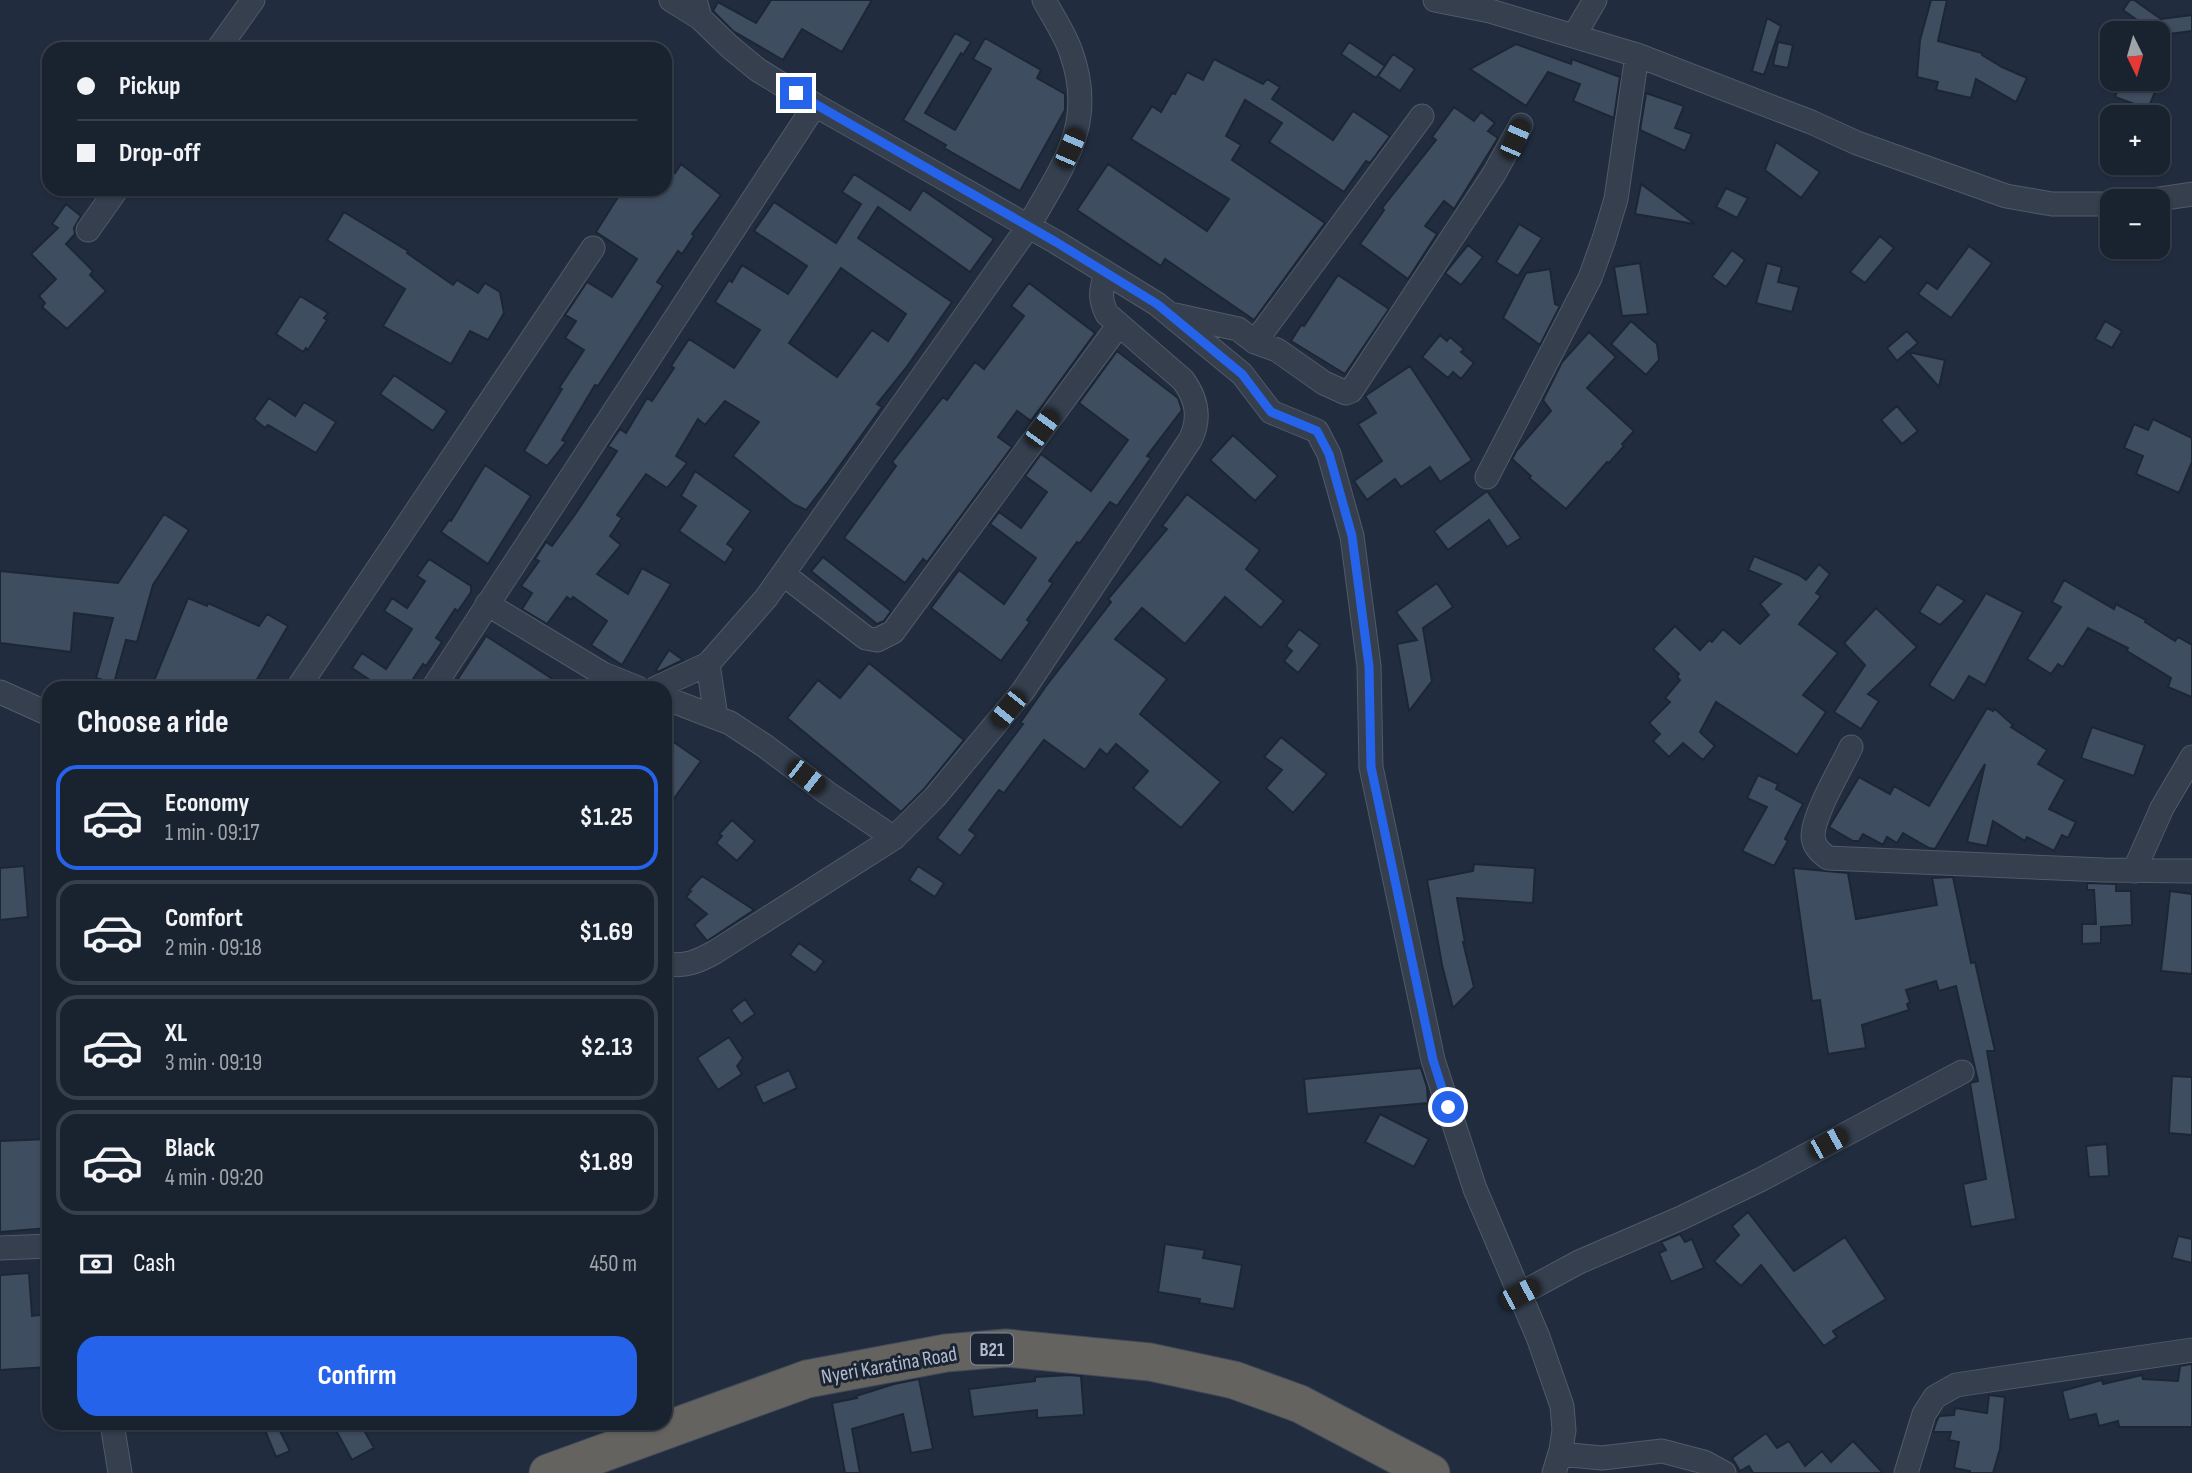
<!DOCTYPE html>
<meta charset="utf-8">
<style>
:root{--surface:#19222f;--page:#222a37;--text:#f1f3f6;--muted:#9fa4aa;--line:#373f4b;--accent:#2563eb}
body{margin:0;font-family:"Sofia Sans Condensed",sans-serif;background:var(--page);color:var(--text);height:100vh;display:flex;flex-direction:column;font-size:26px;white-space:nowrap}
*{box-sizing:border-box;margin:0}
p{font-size:23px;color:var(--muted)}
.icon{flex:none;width:38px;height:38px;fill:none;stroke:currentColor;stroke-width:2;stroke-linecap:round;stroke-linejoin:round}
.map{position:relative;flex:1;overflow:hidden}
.panel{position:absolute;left:42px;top:681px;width:630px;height:749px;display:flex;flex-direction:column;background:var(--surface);border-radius:21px;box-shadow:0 2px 5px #0004,0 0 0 2px var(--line)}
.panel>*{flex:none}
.top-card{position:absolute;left:42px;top:42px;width:630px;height:154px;border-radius:21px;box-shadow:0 2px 5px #0004,0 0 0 2px var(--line);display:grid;align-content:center;height:154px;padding:0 35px;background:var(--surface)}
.needle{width:46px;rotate:175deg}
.fabs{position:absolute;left:2100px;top:21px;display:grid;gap:14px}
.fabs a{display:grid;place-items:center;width:70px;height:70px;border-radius:14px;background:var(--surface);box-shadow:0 2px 5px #0004,0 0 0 2px var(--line);font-size:35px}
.end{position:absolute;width:32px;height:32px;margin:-16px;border:9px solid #2563eb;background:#fff;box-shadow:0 0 0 4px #fff}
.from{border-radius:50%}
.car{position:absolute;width:21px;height:42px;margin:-21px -10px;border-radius:9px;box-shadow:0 0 5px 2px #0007;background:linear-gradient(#222 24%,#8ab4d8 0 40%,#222 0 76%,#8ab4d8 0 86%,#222 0)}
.top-card b{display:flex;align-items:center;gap:24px;height:66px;font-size:26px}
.top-card b+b{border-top:2px solid var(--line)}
.top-card i{width:18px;height:18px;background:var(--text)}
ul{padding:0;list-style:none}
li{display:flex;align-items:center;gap:21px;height:105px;margin:0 14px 10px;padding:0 21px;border:4px solid var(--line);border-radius:21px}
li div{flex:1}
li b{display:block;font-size:26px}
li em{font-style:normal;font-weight:700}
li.current{border-color:var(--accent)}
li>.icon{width:63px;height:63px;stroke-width:1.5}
h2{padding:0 35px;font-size:32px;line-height:84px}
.pay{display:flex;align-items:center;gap:18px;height:77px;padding:0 35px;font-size:26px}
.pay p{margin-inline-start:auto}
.cta{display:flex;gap:14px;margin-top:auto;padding:14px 35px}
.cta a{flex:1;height:80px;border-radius:21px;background:var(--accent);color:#fff;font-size:28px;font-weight:700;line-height:80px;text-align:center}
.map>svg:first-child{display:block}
.building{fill:#3f4d61;stroke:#1c2635;stroke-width:2;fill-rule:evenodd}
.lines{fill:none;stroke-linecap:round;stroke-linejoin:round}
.minor-casing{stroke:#505a69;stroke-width:25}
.trunk-casing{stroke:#404a59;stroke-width:39}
.minor{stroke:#353f4e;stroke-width:23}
.trunk{stroke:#646360;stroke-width:37}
.route{stroke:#2563eb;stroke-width:9}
.labels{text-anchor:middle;stroke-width:6;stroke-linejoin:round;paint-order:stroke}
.shield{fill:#1a2433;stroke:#848d9d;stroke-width:2}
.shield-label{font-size:19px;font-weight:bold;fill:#b1baca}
.street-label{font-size:21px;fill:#b1baca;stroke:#1a2433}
</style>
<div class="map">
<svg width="2192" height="1473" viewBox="0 0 2192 1473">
<rect width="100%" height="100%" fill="#212d3f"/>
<path class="building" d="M771,0H872L842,52L802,29L783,60L733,31L713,11L718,2L756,23Z
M1931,0H1947L1938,41L1982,53V55L2002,67L2027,78L2016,102L1976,79L1971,98L1936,90L1938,82L1917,77L1920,40Z
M2130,0H2134L2161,19L2192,15V31L2169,34L2165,40L2123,10Z
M1767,18L1781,26L1764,75L1752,71Z
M955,33L971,42L963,55L961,53L925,113L955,130L991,69L973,59L985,38L1041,70L1037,78L1065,94V110L1020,191L944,148L946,145L903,120Z
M1349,42L1385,66L1376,78L1341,54Z
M1778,42L1793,45L1788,68L1773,65Z
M1516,44L1571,64L1572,59L1620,77L1614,118L1573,101L1580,84L1548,72L1526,106L1470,69Z
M1393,54L1415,69L1400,91L1378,76Z
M1214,59L1263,84L1267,79L1280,87L1272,99L1333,140L1353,111L1390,136L1370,163L1366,161L1344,192L1269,142L1282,123L1245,100L1226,136L1241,145L1232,160L1325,223L1254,320L1165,259L1161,266L1077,210L1108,164L1207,231L1229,199L1131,139L1152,106L1161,112L1172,93L1175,94L1187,72L1203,80Z
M2122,79H2136L2157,87L2148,109L2115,97Z
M1646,93L1684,106L1675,128L1692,134L1685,151L1640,130Z
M1454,107L1474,121L1481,112L1495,123L1488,131L1498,138L1454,209L1444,201L1425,226L1437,234L1408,279L1360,244L1384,210L1382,208L1436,140L1432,137Z
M1776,142L1820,172L1801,198L1765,170Z
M681,164L721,195L692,234L694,236L682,254L678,251L657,282L663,286L598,386L595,385L562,440L566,442L547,466L524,451L562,389L559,388L584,350L565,338L576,321L565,315L587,282L612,297L637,259L596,232L623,189H665V166L675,173Z
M854,174L910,210L923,190L994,239L970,272L878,207L858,238L952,302L906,368L877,404L882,407L828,482L806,510L793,504L733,456L759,422L725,401L705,425L698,419L676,456L687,463L667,488L646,474L617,515L622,518L610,536L621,545L597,574L628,594L642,568L671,584L622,665L591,645L607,621L573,597L571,600L567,597L547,624L522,609L532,593L521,586L539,561L535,559L546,542L552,546L576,513L617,451L608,446L620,429L626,433L647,398L652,401L674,368L671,366L689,339L734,368L760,330L715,302L729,280L732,282L742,265L788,294L807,266L754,231L774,202L836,243L861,204L842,192ZM841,268L906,314L888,341L872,330L837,377L789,343Z
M1641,184L1695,224L1635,214Z
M1726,188L1748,198L1737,218L1716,207Z
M66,204L81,216L74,228L75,234L66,244L93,271L90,275L106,291L67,329L42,307L45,303L39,296L56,279L31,254L58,228L52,224Z
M344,212L408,251L407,253L453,285L457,280L478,293L485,283L500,292L504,313L488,340L470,331L451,364L383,326L405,289L327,240Z
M1519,224L1542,238L1518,276L1496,262Z
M1880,236L1894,248L1865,283L1850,272Z
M1468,245L1483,257L1461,285L1445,273Z
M1969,246L1992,263L1951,318L1918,294L1927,282L1937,289Z
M1732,250L1745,260L1726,287L1712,277Z
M1640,263L1648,314L1622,316L1614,267Z
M1767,263L1782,267L1778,282L1799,287L1792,312L1756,303Z
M1550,269L1555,304L1560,306L1540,345L1503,318L1526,273Z
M1338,275L1389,309L1345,374L1291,341L1301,325L1304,326Z
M1029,283L1095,333L1031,421L1017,411L998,437L1012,447L927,562L923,559L905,583L844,538L896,466L892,462L943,397L947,400L975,362L984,369L1024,316L1011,306Z
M300,296L328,313L324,318L327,320L308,350L306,348L303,352L276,334Z
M1631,321L1657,344L1659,360L1646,375L1611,344Z
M2105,321L2122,331L2112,348L2095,339Z
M1907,331L1918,343L1897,361L1887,348Z
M1589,332L1616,357L1587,388L1634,431L1622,444L1624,446L1609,463L1607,462L1566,509L1529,478L1531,476L1512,459L1517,450L1551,411L1543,400L1562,362Z
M1440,335L1447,341L1450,337L1464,349L1461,352L1474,363L1461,379L1453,372L1448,378L1422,357Z
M1117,351L1178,398L1182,410L1147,456L1151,458L1117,506L1110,502L1080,543L1077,542L1049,581L1053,583L1027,620L1030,622L1001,661L931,608L959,570L1004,604L1036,558L990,524L999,512L1021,528L1047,492L1025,476L1041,454L1091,491L1128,440L1079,403Z
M1908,352L1945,360L1939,387Z
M1410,366L1472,460L1440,482L1430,467L1401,487L1395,479L1367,500L1354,481L1382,461L1358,424L1376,413L1365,396Z
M394,375L447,411L433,431L380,394Z
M269,398L295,416L304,402L336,422L316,453L268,425L265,428L254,419Z
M1897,406L1918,431L1902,444L1881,420Z
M2153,419L2192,438V462L2179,493L2136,474L2143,456L2124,448L2134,424L2148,430Z
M1233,435L1278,476L1255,501L1210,460Z
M485,465L531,496L488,564L441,532L449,520L451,521Z
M695,471L751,511L727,544L734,549L725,563L679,531L696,506L681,496Z
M1487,491L1521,538L1507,547L1489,520L1448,550L1434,531Z
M1187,494L1260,550L1246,569L1284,601L1261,628L1225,597L1185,644L1142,608L1115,639L1167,679L1140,714L1221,782L1181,828L1133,788L1148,771L1116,744L1107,755L1100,749L1085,770L1044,740L1004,793L999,790L969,830L976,835L960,856L937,838L1023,724L1020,723L1046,686L1111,602L1108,599L1167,529L1162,526Z
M164,514L189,530L153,585L137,642L126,640L114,683L96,678L113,618L74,613L71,652L0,643V571L118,583Z
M1754,556L1799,575L1806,580L1819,564L1830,574L1816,593L1821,596L1799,624L1838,653L1803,695L1826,712L1797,755L1716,702L1700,732L1715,746L1703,760L1683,743L1669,757L1653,741L1660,734L1649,723L1670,702L1665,698L1680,680L1677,677L1679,674L1653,649L1675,626L1700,650L1709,640L1712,642L1723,629L1740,644L1769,615L1760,604L1781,584L1748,570Z
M823,557L891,611L884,621L877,624L811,571Z
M429,559L471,586V592L458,611L455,609L436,638L442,642L426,666L423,664L407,688H382L352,668L362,653L386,669L412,629L384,611L392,598L407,608L425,581L417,576Z
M2064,580L2114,609L2116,604L2146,620L2145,622L2175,641L2178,637L2192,645V697L2168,687L2171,678L2127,651L2128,648L2088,628L2063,667L2058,664L2051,674L2027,659L2061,607L2052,602Z
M1437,583L1453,607L1423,628L1432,681L1409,711L1397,644L1417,640L1396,612Z
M1937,584L1965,601L1940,625L1919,612Z
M1986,593L2023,612L1985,685L1969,676L1954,701L1929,685Z
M188,598L207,606L208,603L259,626L267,614L288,626L252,688H151Z
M1876,608L1917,647L1868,694L1879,701L1861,729L1834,712L1865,665L1844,643Z
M1299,629L1320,645L1298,673L1284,661L1292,651L1286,646Z
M486,636L525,661L566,688H452Z
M669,650L683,660L658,672L656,670Z
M869,663L964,740L925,788L901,812L787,718L818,680L840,698Z
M1987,708L1993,711L1995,709L2013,725L2011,727L2047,750L2038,764L2065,780L2049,809L2076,822L2068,838L2062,835L2054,851L2027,837L2025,841L1993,821L1987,846L1967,842L1985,764L1935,849L1929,848L1903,833L1897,843L1887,837L1883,845L1863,834L1859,841H1853L1829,827L1859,777L1890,794L1894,786L1929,806Z
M2092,727L2145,745L2134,776L2081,758Z
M665,736L701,761L665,811Z
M1281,737L1327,774L1293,813L1266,788L1282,770L1264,757Z
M1758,775L1778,784L1776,789L1803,804L1785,839L1788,841L1774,866L1742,851L1767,807L1747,798Z
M732,820L755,841L737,861L716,843L722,836L719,834Z
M1474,864L1535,868L1533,903L1457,898L1465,942H1463L1474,987L1453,1008L1442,965L1427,880L1473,871Z
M24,866L28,917L0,920V868Z
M918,866L944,883L935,897L909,880Z
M1793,868L1848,873L1856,919L1937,905L1932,878L1953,877L1971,963L1975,962L1995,1051H1987L2016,1219L1971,1227L1963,1184L1986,1179L1970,1083L1978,1081L1956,986L1939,991L1936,981L1906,990L1910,1002L1907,1004L1909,1010L1862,1025L1866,1048L1828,1054L1820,1000L1812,1001Z
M702,876L754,910L707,941L694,925L707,914L686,897L691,891L689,890Z
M2087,883L2116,884V891H2131L2132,925L2101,927V943L2082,944V924H2096L2094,890H2087Z
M2170,891L2192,894V974L2161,971Z
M799,943L824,961L815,973L790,955Z
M745,999L755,1014L741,1024L731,1010Z
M729,1037L743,1058L737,1066L742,1074L718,1090L697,1058Z
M1421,1068L1427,1087L1428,1103L1307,1114L1304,1079Z
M789,1070L797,1088L763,1104L755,1086Z
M2172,1076L2192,1077V1135L2169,1133Z
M1380,1114L1429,1139L1414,1167L1365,1142Z
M49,1139V1228L0,1232V1141Z
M2107,1144L2109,1176L2089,1177L2086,1146Z
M1748,1212L1794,1271L1845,1237L1886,1299L1833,1331L1837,1337L1824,1346L1761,1265L1741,1286L1714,1261L1739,1235L1732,1226Z
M1680,1234L1685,1242L1692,1239L1704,1268L1671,1282L1659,1253L1666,1250L1661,1242Z
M2178,1236L2192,1239V1263L2172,1258Z
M1165,1244L1205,1250L1203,1258L1242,1265L1234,1309L1199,1303L1200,1299L1158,1292Z
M29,1273L32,1316L49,1314V1367L0,1370V1275Z
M2192,1364V1427H2119L2118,1421L2099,1426L2096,1414L2069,1420L2062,1391L2102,1380L2103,1384L2142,1375L2143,1379L2178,1381L2180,1366Z
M1069,1375L1081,1376L1084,1415L1037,1418V1410L973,1417L969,1389L1035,1381V1377Z
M919,1379L933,1449L911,1453L903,1414L852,1429L860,1473H845L832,1403L857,1398L856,1396L894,1384Z
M1989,1395L2005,1397L2000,1449L1993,1473H1970V1471L1954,1468L1959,1442L1949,1440L1951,1432H1933L1937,1420L1939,1416L1954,1415L1955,1408L1987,1413Z
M262,1423H276L290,1451L276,1457Z
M332,1423H360L374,1448L352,1460Z
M1766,1433L1777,1448L1789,1441L1805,1466L1822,1451L1831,1462L1853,1441L1883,1473H1753L1749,1466L1740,1471L1732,1458Z"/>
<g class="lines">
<g class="minor-casing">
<path id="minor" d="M671,0L700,18
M695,0L700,18L730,47L758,70L815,105L1056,242L1157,304L1242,374L1271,412L1317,431L1329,454L1352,536L1369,666L1371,767L1433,1060L1475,1189L1538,1337L1562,1406L1564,1430L1561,1450L1554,1473
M1435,0L1490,11L1637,55L1811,122L1857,143L2006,196L2052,204H2112
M1574,36L1595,0
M218,49L253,0
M2145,201L2192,194
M88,230L117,189
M1175,315L1238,329L1255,342L1277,350L1324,383L1346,393L1351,391L1494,174L1521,125
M1255,342L1422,116
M1487,477L1590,278L1604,239L1616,199L1637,55
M783,574L866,638L877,640L893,632L1118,326
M487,604L603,674L638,688
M708,664L716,717
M298,688L593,248
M433,688L815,105
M656,688L708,664L766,598L1028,227C1062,166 1097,125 1071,52C1065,34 1053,17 1044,0
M0,692L49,714
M665,698L730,723L765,746L826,792L894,838
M1851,747C1841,768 1814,813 1813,835C1813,846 1820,852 1828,858L2103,870L2192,871
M2134,871L2162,808L2192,757
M665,963C684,968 699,961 715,952L894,838L935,797L1023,691L1190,440C1201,418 1197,399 1183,380L1107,314C1099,299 1101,289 1106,273
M0,1248L49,1246
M1520,1294L1579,1262L1681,1218L1760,1180L1962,1072
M112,1423L120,1473
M1560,1454L1602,1458L1662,1451L1704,1462L1724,1473
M1906,1473L1924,1414L1935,1397L1956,1385L2192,1350"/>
</g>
<g class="trunk-casing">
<path id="trunk" d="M548,1473L807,1379L946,1353L1006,1348L1150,1362L1234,1380L1300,1404L1431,1473"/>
</g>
<use href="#minor" class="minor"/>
<use href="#trunk" class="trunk"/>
</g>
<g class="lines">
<path class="route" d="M796,93L1056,242L1157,304L1242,374L1271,412L1317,431L1329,454L1352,536L1369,666L1371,767L1433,1060L1448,1107"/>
</g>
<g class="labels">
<rect class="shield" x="971" y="1333.5" width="42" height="31" rx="5"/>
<g class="shield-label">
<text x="992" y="1356">B21</text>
</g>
<g class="street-label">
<text transform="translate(889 1365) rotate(-10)" y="7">Nyeri Karatina Road</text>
</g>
</g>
</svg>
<div class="fabs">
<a><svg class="needle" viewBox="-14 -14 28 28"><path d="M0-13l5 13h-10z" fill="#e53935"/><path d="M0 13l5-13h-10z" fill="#9fa4aa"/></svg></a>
<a>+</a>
<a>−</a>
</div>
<i class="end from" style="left:1448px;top:1107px"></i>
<i class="end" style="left:796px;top:93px"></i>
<i class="car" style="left:1515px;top:139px;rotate:23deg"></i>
<i class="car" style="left:1070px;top:148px;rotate:23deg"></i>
<i class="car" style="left:1042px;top:428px;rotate:36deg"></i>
<i class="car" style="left:1008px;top:709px;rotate:219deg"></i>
<i class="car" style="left:806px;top:777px;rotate:128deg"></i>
<i class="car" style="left:1828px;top:1143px;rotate:61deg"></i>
<i class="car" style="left:1520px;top:1294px;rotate:62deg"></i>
<div class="top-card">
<b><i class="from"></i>Pickup</b>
<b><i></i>Drop-off</b>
</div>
<section class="panel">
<h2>Choose a ride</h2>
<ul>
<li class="current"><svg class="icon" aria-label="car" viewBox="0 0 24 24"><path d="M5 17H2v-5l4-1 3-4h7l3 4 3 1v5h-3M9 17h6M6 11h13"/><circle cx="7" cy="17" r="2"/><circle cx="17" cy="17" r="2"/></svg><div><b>Economy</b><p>1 min · 09:17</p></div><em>$1.25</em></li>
<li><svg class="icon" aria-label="car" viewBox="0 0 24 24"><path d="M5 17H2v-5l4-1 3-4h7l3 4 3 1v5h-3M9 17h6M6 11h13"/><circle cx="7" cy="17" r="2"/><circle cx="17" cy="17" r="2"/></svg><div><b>Comfort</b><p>2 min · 09:18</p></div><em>$1.69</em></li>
<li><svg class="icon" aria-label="car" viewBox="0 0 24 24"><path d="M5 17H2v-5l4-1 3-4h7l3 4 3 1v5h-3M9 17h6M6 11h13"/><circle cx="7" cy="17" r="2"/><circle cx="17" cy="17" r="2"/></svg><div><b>XL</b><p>3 min · 09:19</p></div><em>$2.13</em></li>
<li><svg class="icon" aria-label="car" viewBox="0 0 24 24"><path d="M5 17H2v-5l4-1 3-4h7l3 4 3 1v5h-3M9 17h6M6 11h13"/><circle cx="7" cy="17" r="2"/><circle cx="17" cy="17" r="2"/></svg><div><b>Black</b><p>4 min · 09:20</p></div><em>$1.89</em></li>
</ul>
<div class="pay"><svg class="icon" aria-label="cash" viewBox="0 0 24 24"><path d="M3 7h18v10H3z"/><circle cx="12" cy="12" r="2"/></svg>Cash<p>450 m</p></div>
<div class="cta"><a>Confirm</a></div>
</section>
</div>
